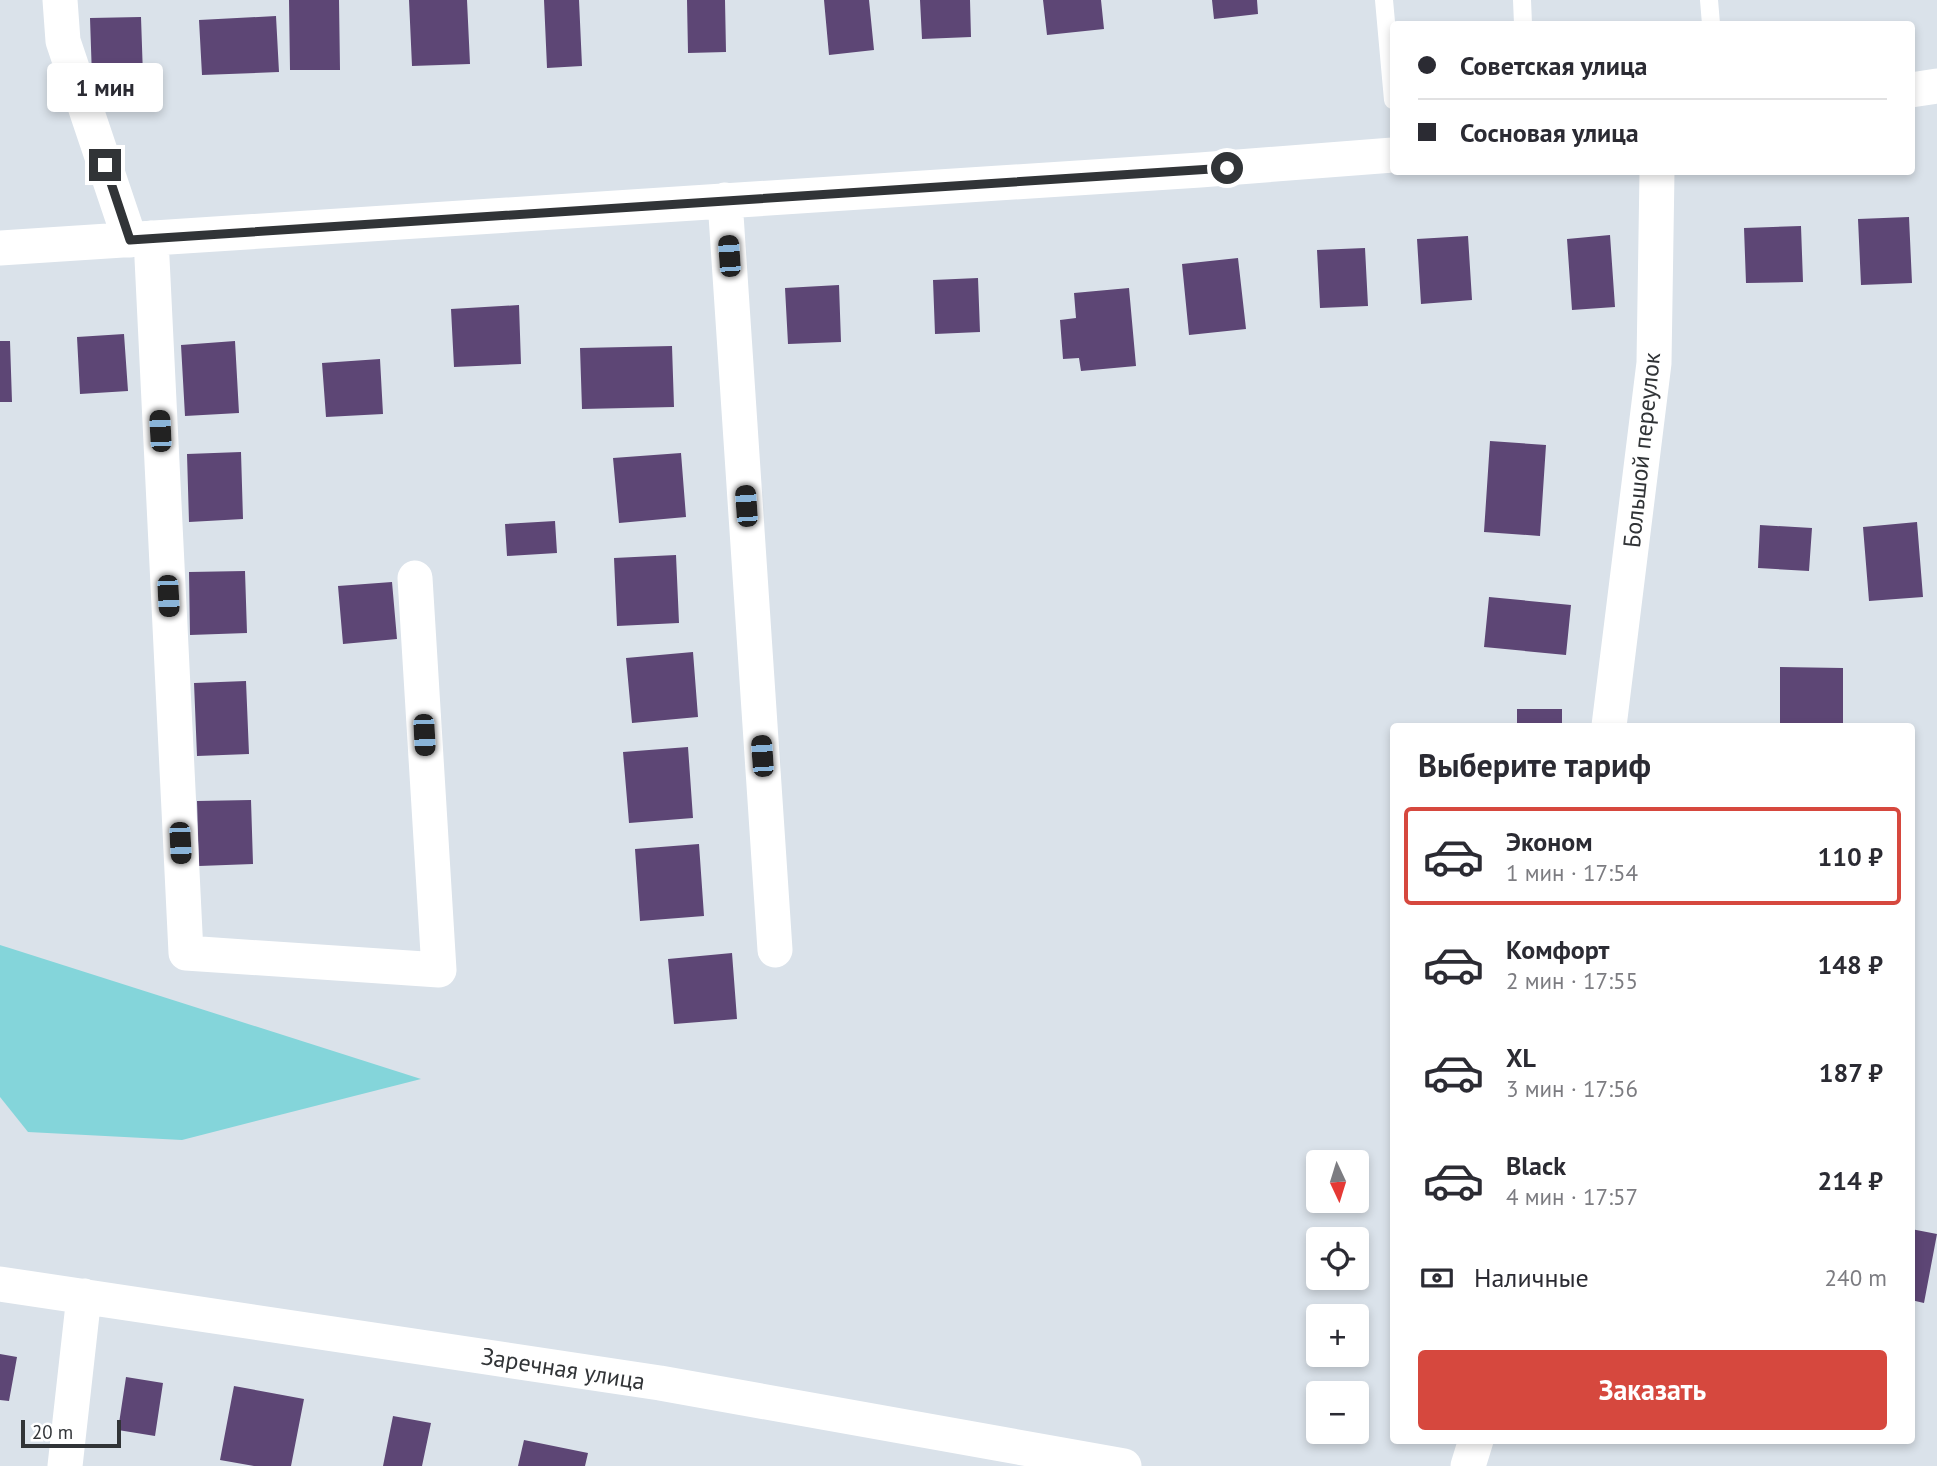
<!DOCTYPE html>
<html lang="ru">
<meta charset="utf-8">
<style>
:root{--surface:#fff;--page:#f7f7f7;--text:#2b2b33;--muted:#7c7c81;--line:#e1e1e2;--accent:#d6483e}
body{margin:0;font-family:"PT Sans",sans-serif;background:var(--page);color:var(--text);height:100vh;display:flex;flex-direction:column;font-size:26px;white-space:nowrap}
*{box-sizing:border-box;margin:0}
p{font-size:23px;color:var(--muted)}
.icon{flex:none;width:38px;height:38px;fill:none;stroke:currentColor;stroke-width:2;stroke-linecap:round;stroke-linejoin:round}
.map{position:relative;flex:1;overflow:hidden}
.side{position:absolute;left:1390px;top:723px;width:525px;height:721px;display:flex;flex-direction:column;background:var(--surface);border-radius:7px;box-shadow:0 4px 10px #0003}
.side>*{flex:none}
.banner{position:absolute;left:1390px;top:21px;width:525px;height:154px;border-radius:7px;box-shadow:0 4px 10px #0003;display:grid;align-content:center;height:154px;padding:0 28px;background:var(--surface)}
.needle{width:46px;rotate:176deg}
.tools{position:absolute;left:1306px;top:1150px;display:grid;gap:14px}
.tools a{display:grid;place-items:center;width:63px;height:63px;border-radius:7px;background:var(--surface);box-shadow:0 4px 10px #0003;font-size:35px}
.scale{position:absolute;left:21px;bottom:18px;width:100px;box-sizing:border-box;padding-left:7px;border:4px solid #313437;border-top:0;font-size:19px;line-height:24px;white-space:nowrap;color:#313437;-webkit-text-stroke:5px #fff;paint-order:stroke}
.end{position:absolute;width:32px;height:32px;margin:-16px;border:9px solid #313437;background:#fff;box-shadow:0 0 0 4px #fff}
.from{border-radius:50%}
.bubble{position:absolute;height:49px;border-radius:7px;background:var(--surface);box-shadow:0 4px 10px #0003;font-size:23px;font-weight:700;line-height:49px;text-align:center}
.car{position:absolute;width:21px;height:42px;margin:-21px -10px;border-radius:9px;box-shadow:0 0 5px 2px #0007;background:linear-gradient(#222 24%,#8ab4d8 0 40%,#222 0 76%,#8ab4d8 0 86%,#222 0)}
.banner b{display:flex;align-items:center;gap:24px;height:66px;font-size:26px}
.banner b+b{border-top:2px solid var(--line)}
.banner i{width:18px;height:18px;background:var(--text)}
ul{padding:0;list-style:none}
li{display:flex;align-items:center;gap:21px;height:98px;margin:0 14px 10px;padding:0 14px;border:4px solid transparent;border-radius:7px}
li div{flex:1}
li b{display:block;font-size:26px}
li em{font-style:normal;font-weight:700}
li.active{border-color:var(--accent)}
li>.icon{width:63px;height:63px;stroke-width:1.5}
h2{padding:0 28px;font-size:32px;line-height:84px}
.pay{display:flex;align-items:center;gap:18px;height:77px;padding:0 28px;font-size:26px}
.pay p{margin-inline-start:auto}
.cta{display:flex;gap:14px;margin-top:auto;padding:14px 28px}
.cta a{flex:1;height:80px;border-radius:7px;background:var(--accent);color:#fff;font-size:28px;font-weight:700;line-height:80px;text-align:center}
.map>svg:first-child{display:block}
.water{fill:#84d5da}
.building{fill:#5d4675}
.lines{fill:none;stroke-linecap:round;stroke-linejoin:round}
.service{stroke:#fff;stroke-width:18}
.minor{stroke:#fff;stroke-width:35}
.route{stroke:#313437;stroke-width:9}
.labels{text-anchor:middle;stroke-width:7;stroke-linejoin:round;paint-order:stroke}
.street-label{font-size:24px;fill:#313437;stroke:#fff}
</style>
<div class="map">
<svg width="1937" height="1466" viewBox="0 0 1937 1466">
<rect width="100%" height="100%" fill="#dae2ea"/>
<path class="water" d="M0,945L421,1079L182,1140L28,1132L0,1097Z"/>
<path class="building" d="M289,0H339L340,70H290Z
M409,0H467L470,64L412,66Z
M544,0H579L582,66L547,68Z
M687,0H725L726,52L688,53Z
M824,0H869L874,50L829,55Z
M920,0H970L971,37L922,39Z
M1043,0H1101L1104,29L1047,35Z
M1212,0H1257L1258,14L1214,19Z
M276,16L279,72L202,75L199,20Z
M141,17L143,76L92,77L90,18Z
M1909,217L1912,283L1861,285L1858,219Z
M1801,226L1803,282L1746,283L1744,228Z
M1610,235L1615,307L1572,310L1567,239Z
M1468,236L1472,300L1421,304L1417,239Z
M1365,248L1368,306L1320,308L1317,250Z
M1238,258L1246,329L1189,335L1182,264Z
M978,278L980,332L935,334L933,280Z
M839,285L841,342L788,344L785,288Z
M1129,288L1136,366L1081,371L1079,358L1063,359L1060,320L1076,318L1074,293Z
M519,305L521,364L454,367L451,309Z
M124,334L128,391L80,394L77,337Z
M0,341H10L12,402H0Z
M235,341L239,413L185,416L181,345Z
M672,346L674,407L582,409L580,348Z
M380,359L383,414L326,417L322,363Z
M1490,441L1546,445L1540,536L1484,532Z
M241,452L243,519L189,522L187,454Z
M681,453L686,517L619,523L613,458Z
M555,521L557,553L507,556L505,524Z
M1917,522L1923,597L1869,601L1863,527Z
M1760,525L1812,528L1809,571L1758,568Z
M676,555L679,623L617,626L614,558Z
M245,571L247,633L190,635L189,572Z
M392,582L397,639L343,644L338,586Z
M1489,597L1571,605L1566,655L1484,647Z
M693,652L698,717L632,723L626,658Z
M1780,667L1843,668V726H1780Z
M246,681L249,754L197,756L194,683Z
M1517,709H1562V726H1517Z
M688,747L693,818L629,823L623,752Z
M251,800L253,864L199,866L197,801Z
M699,844L704,916L640,921L635,849Z
M732,953L737,1019L674,1024L668,959Z
M1911,1229L1937,1234L1924,1303L1911,1300Z
M0,1354L17,1357L9,1401L0,1400Z
M126,1377L163,1383L155,1436L118,1430Z
M234,1386L304,1399L291,1466H254L220,1460Z
M393,1416L431,1423L422,1466H383Z
M524,1440L588,1453L585,1466H518Z"/>
<g class="lines">
<path class="service" d="M1384,0L1393,100
M1522,0L1523,24
M1709,0L1711,24"/>
<path class="minor" d="M60,0L63,41L130,240
M1911,90L1937,86
M725,200L775,950
M151,238L186,953L439,970L415,578
M0,248L1200,170L1393,155
M1609,726L1654,363L1657,172
M0,1284L660,1383L1124,1466
M65,1466L84,1296
M1468,1466L1476,1440"/>
</g>
<g class="lines">
<path class="route" d="M105,165L130,240L1227,168"/>
</g>
<g class="labels">
<g class="street-label">
<text transform="translate(1642 450) rotate(-84)" y="8">Большой переулок</text>
<text transform="translate(563 1369) rotate(9)" y="8">Заречная улица</text>
</g>
</g>
</svg>
<div class="tools">
<a><svg class="needle" viewBox="-14 -14 28 28"><path d="M0-13l5 13h-10z" fill="#e53935"/><path d="M0 13l5-13h-10z" fill="#7c7c81"/></svg></a>
<a><svg class="icon" aria-label="locate" viewBox="0 0 24 24"><circle cx="12" cy="12" r="6"/><path d="M12 2v4M12 18v4M2 12h4M18 12h4"/></svg></a>
<a>+</a>
<a>−</a>
</div>
<div class="scale">20 m</div>
<i class="end from" style="left:1227px;top:168px"></i>
<i class="end" style="left:105px;top:165px"></i>
<div class="bubble" style="left:47px;top:63px;width:116px">1 мин</div>
<i class="car" style="left:729px;top:256px;rotate:356deg"></i>
<i class="car" style="left:160px;top:431px;rotate:357deg"></i>
<i class="car" style="left:746px;top:506px;rotate:356deg"></i>
<i class="car" style="left:168px;top:596px;rotate:177deg"></i>
<i class="car" style="left:424px;top:735px;rotate:177deg"></i>
<i class="car" style="left:762px;top:756px;rotate:356deg"></i>
<i class="car" style="left:180px;top:843px;rotate:177deg"></i>
<div class="banner">
<b><i class="from"></i>Советская улица</b>
<b><i></i>Сосновая улица</b>
</div>
<section class="side">
<h2>Выберите тариф</h2>
<ul>
<li class="active"><svg class="icon" aria-label="car" viewBox="0 0 24 24"><path d="M5 17H2v-5l4-1 3-4h7l3 4 3 1v5h-3M9 17h6M6 11h13"/><circle cx="7" cy="17" r="2"/><circle cx="17" cy="17" r="2"/></svg><div><b>Эконом</b><p>1 мин · 17:54</p></div><em>110 ₽</em></li>
<li><svg class="icon" aria-label="car" viewBox="0 0 24 24"><path d="M5 17H2v-5l4-1 3-4h7l3 4 3 1v5h-3M9 17h6M6 11h13"/><circle cx="7" cy="17" r="2"/><circle cx="17" cy="17" r="2"/></svg><div><b>Комфорт</b><p>2 мин · 17:55</p></div><em>148 ₽</em></li>
<li><svg class="icon" aria-label="car" viewBox="0 0 24 24"><path d="M5 17H2v-5l4-1 3-4h7l3 4 3 1v5h-3M9 17h6M6 11h13"/><circle cx="7" cy="17" r="2"/><circle cx="17" cy="17" r="2"/></svg><div><b>XL</b><p>3 мин · 17:56</p></div><em>187 ₽</em></li>
<li><svg class="icon" aria-label="car" viewBox="0 0 24 24"><path d="M5 17H2v-5l4-1 3-4h7l3 4 3 1v5h-3M9 17h6M6 11h13"/><circle cx="7" cy="17" r="2"/><circle cx="17" cy="17" r="2"/></svg><div><b>Black</b><p>4 мин · 17:57</p></div><em>214 ₽</em></li>
</ul>
<div class="pay"><svg class="icon" aria-label="cash" viewBox="0 0 24 24"><path d="M3 7h18v10H3z"/><circle cx="12" cy="12" r="2"/></svg>Наличные<p>240 m</p></div>
<div class="cta"><a>Заказать</a></div>
</section>
</div>
